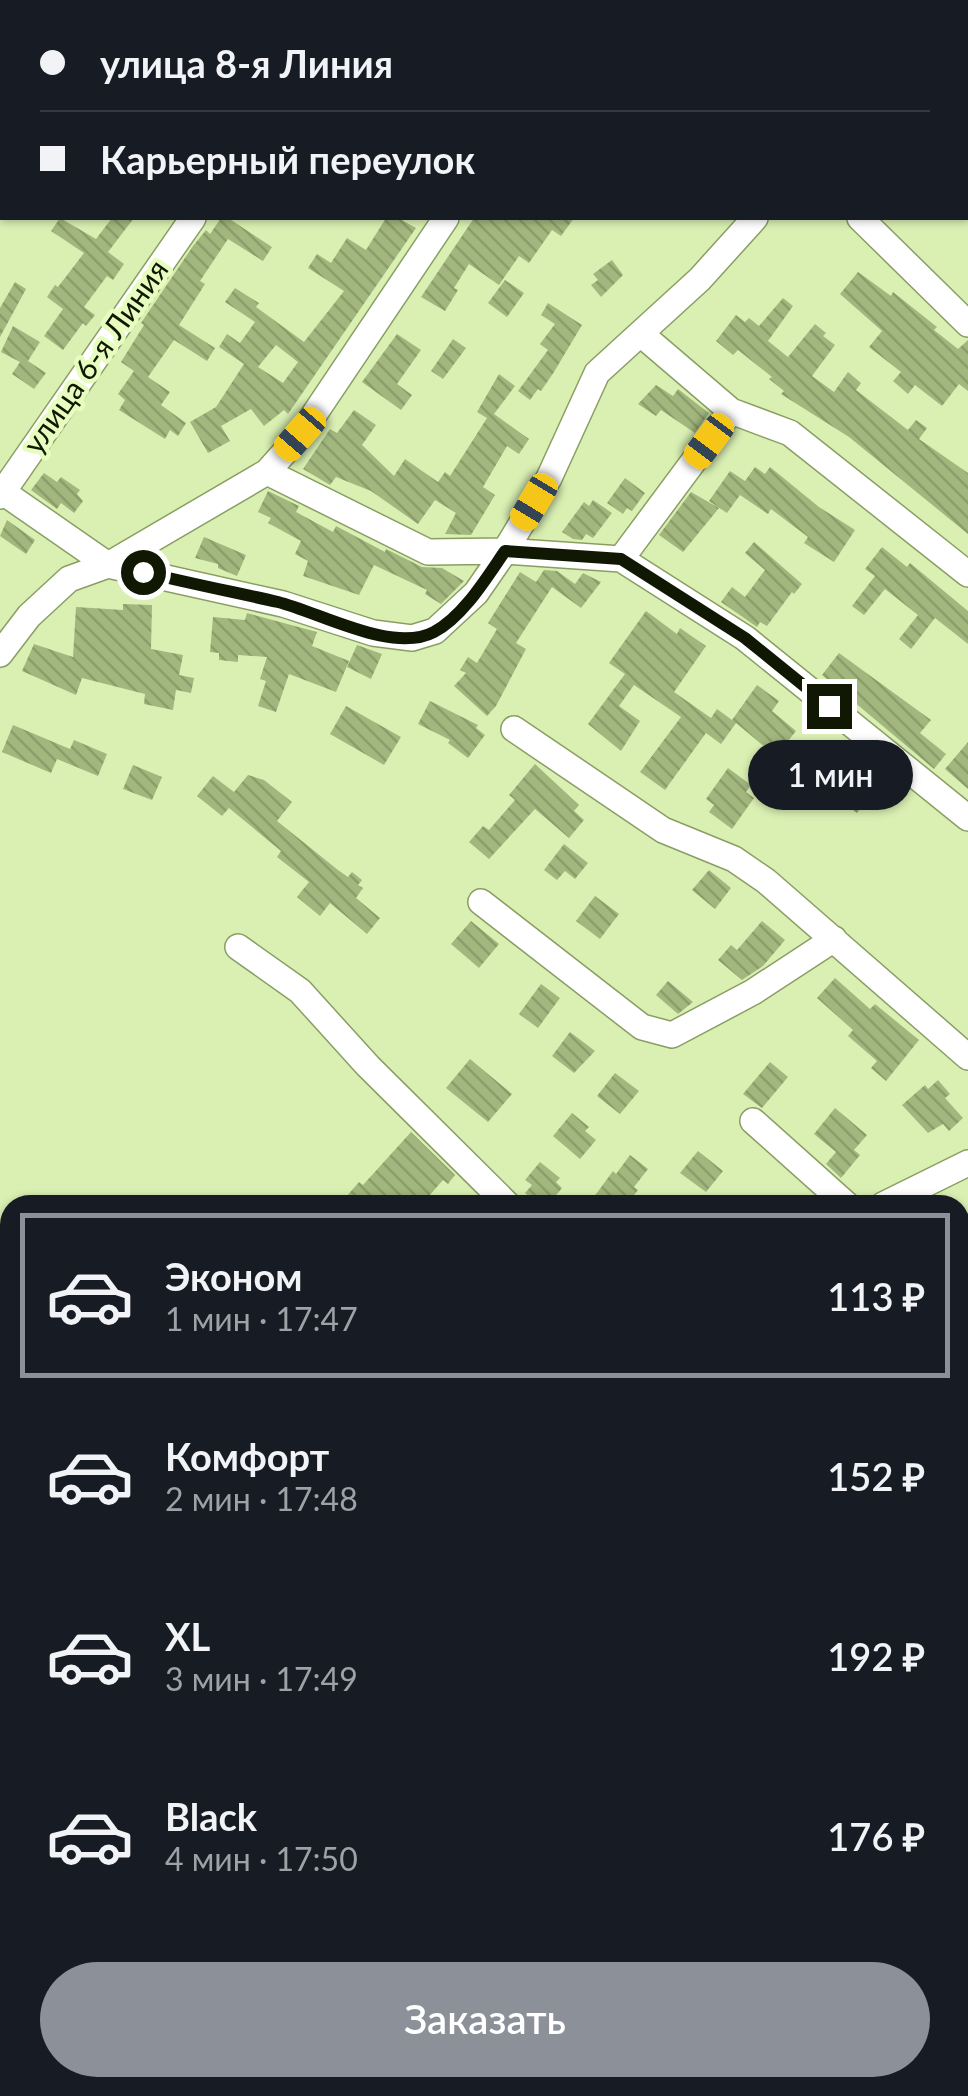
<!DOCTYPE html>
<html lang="ru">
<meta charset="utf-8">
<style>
:root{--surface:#171b24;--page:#242831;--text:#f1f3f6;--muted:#9ea1a6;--line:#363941;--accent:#8c9099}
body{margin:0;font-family:Lato,sans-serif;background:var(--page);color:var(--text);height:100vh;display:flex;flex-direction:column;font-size:38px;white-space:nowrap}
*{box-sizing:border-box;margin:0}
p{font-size:32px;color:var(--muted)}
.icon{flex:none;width:55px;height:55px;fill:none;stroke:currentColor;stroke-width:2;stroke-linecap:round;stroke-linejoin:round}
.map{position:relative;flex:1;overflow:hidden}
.panel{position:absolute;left:0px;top:1195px;width:970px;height:902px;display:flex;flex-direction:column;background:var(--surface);border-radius:30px 30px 0 0;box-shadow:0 2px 8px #0004}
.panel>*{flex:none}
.hud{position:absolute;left:0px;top:0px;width:970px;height:220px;box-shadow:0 2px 8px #0004;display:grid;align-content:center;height:220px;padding:0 40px;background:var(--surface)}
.end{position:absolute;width:45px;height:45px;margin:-22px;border:12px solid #101702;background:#fff;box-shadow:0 0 0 5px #fff}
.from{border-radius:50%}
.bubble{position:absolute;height:70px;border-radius:35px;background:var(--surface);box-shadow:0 2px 8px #0004;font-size:32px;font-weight:600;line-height:70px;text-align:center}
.car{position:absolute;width:30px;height:60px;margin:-30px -15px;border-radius:12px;box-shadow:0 0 8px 2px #0007;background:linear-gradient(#f5c518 24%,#345 0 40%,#f5c518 0 76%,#345 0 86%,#f5c518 0)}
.hud b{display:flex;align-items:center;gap:35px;height:95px;font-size:38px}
.hud b+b{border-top:2px solid var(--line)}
.hud i{width:25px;height:25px;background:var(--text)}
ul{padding:18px 0 0;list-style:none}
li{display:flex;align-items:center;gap:30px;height:165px;margin:0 20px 15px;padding:0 20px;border:5px solid transparent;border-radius:0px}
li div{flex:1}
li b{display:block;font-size:38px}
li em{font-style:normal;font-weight:600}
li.selected{border-color:var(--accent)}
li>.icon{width:90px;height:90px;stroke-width:1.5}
.primary-button{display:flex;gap:20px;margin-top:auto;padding:20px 40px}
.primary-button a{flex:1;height:115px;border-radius:60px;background:var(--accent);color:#fff;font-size:40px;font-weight:600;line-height:115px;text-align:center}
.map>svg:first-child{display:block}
.building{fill:url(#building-back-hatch);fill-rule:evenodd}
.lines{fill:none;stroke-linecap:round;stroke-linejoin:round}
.minor-casing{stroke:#8a9e64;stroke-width:28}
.major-casing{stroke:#8a9e64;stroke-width:32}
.path{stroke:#6c7a52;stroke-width:2.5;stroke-dasharray:8 5;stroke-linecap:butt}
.minor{stroke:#fff;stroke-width:25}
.major{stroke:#fff;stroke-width:30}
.route{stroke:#101702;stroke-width:12}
.labels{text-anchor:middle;stroke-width:9;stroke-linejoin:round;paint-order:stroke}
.street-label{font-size:30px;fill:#101702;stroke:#e7fdc0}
</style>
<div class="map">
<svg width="968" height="2096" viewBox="0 0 968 2096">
<defs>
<pattern id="building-back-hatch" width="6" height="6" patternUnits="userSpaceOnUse" patternTransform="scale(2.5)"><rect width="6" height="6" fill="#a2b77d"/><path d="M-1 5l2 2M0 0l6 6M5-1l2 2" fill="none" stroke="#8a9d6a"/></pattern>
</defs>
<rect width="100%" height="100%" fill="#daf0b3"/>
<path class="building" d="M60,218L96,239L112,218H134L108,252L124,264L113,280L107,276L84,307L95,315L86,326L83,323L63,350L44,336L63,309L47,297L55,285L58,287L84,253L51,231Z
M221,218H228L272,247L263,261L228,239L200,281L205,284L179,325L215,348L207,361L174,340L148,377L170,392L161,405L186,423L178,436L170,430L165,439L119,410L125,400L118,394L134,371L121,362L144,325L141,323L193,246L206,230L210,234Z
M386,218H398L416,228L288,414L284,410L264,426L251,409L221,426L230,441L208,453L190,422L216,407L244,364L219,347L227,334L240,343L255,322L225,302L235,288L259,303L256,307L304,342L344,291L308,268L317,254L331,263L347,238L366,250ZM276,345L298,362L283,383L258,367Z
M474,218H574L561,236L552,230L529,263L519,256L499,285L469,264L454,288L458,290L445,311L421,297Z
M612,260L623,275L601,297L591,285L598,280L593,274Z
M858,272L891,296L893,292L937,327L934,330L958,349L968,340V391L959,384L942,406L915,385L908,394L893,381L901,372L869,347L882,331L840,294Z
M505,280L524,293L507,317L488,303Z
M15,282L26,289L0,337V308Z
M783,298L793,306L768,341L788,357L815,324L826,333L823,336L835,345L812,376L834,392L848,372L861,383L856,390L908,430L916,420L927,428L919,439L968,473V534L849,437L781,394L784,391L769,379L772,377L738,350L733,355L716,341L736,315L745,322L749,318L759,326Z
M548,303L582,325L554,372L541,391L538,389L530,400L518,391L548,350L540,344L555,324L541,315Z
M13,326L40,342L28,361L46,373L34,389L12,374L20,362L1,352Z
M397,334L421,350L397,384L412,395L401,410L362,382Z
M453,339L466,348L443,379L431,371Z
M499,374L515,386L494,414L529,439L519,454L507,446L483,487L495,495L471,535L445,534L456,513L435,500L418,524L371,491L336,477L330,485L303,469L330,429L337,433L354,410L376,425L362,445L394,476L405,459L438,482L445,472L450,476L487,418L477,412Z
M656,385L673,396L678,389L709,413L695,433L661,410L656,416L638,404Z
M755,467L765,474L770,467L819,507L855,530L834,562L804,543L808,537L771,509L768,514L740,495L727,513L709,501L730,471L745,481Z
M44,473L57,482L61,477L80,490L77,494L83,501L74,513L61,503L57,509L31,490Z
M625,478L645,493L632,511L627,508L623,514L607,503Z
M268,491L299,506L296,512L333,532L336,526L385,552L386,549L422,567L442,568L464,581L441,604L425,594L427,590L374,565L359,595L303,576L308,561L295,554L301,541L268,523L271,518L258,512Z
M691,492L719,508L683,552L659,535Z
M593,500L612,513L593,538L586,534L582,540L573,539L562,532L584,502L589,506Z
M7,520L35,540L26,554L0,536Z
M204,537L246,555L237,576L218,568V564L195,558Z
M754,542L802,584L794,594L792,592L767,626L760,622L757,627L721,602L732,587L745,597L765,570L745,553Z
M882,547L907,567L910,563L968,611V644L935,618L911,649L899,639L918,615L885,589L864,615L852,606L875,576L865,569Z
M544,570L557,571L575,584L583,573L601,582L581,608L552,587L516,643L526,649L496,706L487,716L454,686L466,673L460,670L468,657L477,663L497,629L488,623L520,572L536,582Z
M123,604L152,605L151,649L183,655L179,675L194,678L191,693L176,690L173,710L144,704L145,694L82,678L76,695L22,671L34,644L73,657L76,607L123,610Z
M646,611L677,634L680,628L706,646L674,692L711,718L717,709L732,720L757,685L779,701L772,711L796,731L771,762L760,753L765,747L736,723L721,744L706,733L665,790L640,772L681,717L634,685L619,706L640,721L621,751L588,724L625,674L609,663Z
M247,613L317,632L312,646L349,661L336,692L289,674L276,712L258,706L266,681L260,679L267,657L238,655V662L219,660V653L210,652L213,617L245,620Z
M357,645L382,654L371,679L347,667Z
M839,653L931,720L920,733L946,754L934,769L822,675Z
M430,701L478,725L476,728L485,735L468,758L448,743L450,740L418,724Z
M346,706L401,737L384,765L330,734Z
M13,725L70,749L74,740L107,754L98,776L57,759L51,773L2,752Z
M968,742V789L945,769Z
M535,764L579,805L574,811L584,820L569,838L535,809L489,859L469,842L483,826L489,830L515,800L509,795Z
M133,765L162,777L152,800L123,789Z
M728,768L751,785L746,792L754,798L732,829L709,812L714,805L706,799Z
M858,768L878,783L857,813L837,798Z
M248,775L264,780L292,802L277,821L338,870L348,877L352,872L362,880L358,885L363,888L356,898L380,918L367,934L330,903L320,916L297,897L309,882L277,857L281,851L229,808L222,816L197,796L213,776L234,792Z
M564,844L588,863L575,879L565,871L557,880L544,870Z
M709,870L731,888L715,909L692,890Z
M595,896L619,914L600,939L576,921Z
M471,921L499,944L479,968L451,944Z
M762,921L785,940L763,966L742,980L718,960L731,945L737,950Z
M835,978L870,1009L875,1004L919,1040L886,1081L871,1068L877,1061L848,1036L853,1030L817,998Z
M668,981L693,1002L678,1014L656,995Z
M541,984L560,998L538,1028L519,1014Z
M570,1032L595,1051L574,1073L552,1056Z
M470,1059L512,1094L488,1122L446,1088Z
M770,1062L788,1077L762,1108L743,1094Z
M615,1073L639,1091L620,1114L597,1096Z
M938,1080L950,1094L945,1098L963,1118L949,1131L943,1124L928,1133L902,1105L925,1085L928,1089Z
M835,1108L867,1135L854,1150L860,1155L841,1178L826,1164L836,1152L814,1134Z
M572,1113L589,1127L585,1131L596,1140L580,1159L553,1136Z
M411,1132L455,1175L448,1184L443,1180L421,1205H339L359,1182L363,1185Z
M698,1151L723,1171L706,1192L680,1173Z
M630,1155L648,1169L634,1187L638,1190L626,1205H588L613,1171L616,1174Z
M540,1162L560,1178L556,1182L562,1188L548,1205H539L525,1193L532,1185L525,1180Z"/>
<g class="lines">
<g class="minor-casing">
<path id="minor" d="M498,0L503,2
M958,0L959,2
M62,2L63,0
M342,2L343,0
M0,104L2,100
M860,218L968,324
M641,334L731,411L790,433L968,574
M267,472L428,552L505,551L621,559L745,638L968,818
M0,490L108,565L283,604L373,633L412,638L435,631L476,593L505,551L549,478L597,373L700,279L755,218
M0,496L193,218
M621,559L731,411
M0,654L29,616L69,579L108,565L267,472L301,434L446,218
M514,729L663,830L734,859L766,881L968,1057
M481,902L642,1027L672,1035L753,992L834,939
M238,947L300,991L368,1066L508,1205
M753,1121L847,1205
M883,1205L968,1163
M960,1439L968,1433
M0,1457L10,1446
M0,1594L10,1602
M960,1665L968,1659
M960,1889L968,1884
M208,2088L217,2096
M324,2088L332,2096
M416,2088L424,2096
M672,2088L683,2096
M842,2088L853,2096
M939,2088L950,2096
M145,2096L154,2088
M272,2096L281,2088"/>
</g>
<g class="major-casing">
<path id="major" d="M0,1996L10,2007
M89,2088L97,2096"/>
</g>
<path class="path" d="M1,1622L10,1629"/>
<use href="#minor" class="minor"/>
<use href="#major" class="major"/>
</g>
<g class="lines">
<path class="route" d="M143,572C188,583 233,592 278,602C321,613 393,654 434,632C463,617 487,577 505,551L621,559L745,638L829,706"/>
</g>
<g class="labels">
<g class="street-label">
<text transform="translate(96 357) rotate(-55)" y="10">улица 6-я Линия</text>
</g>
</g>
</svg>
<i class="end from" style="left:143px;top:572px"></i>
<i class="end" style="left:829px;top:706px"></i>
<div class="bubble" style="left:748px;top:740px;width:165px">1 мин</div>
<i class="car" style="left:300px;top:434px;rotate:221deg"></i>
<i class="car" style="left:709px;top:441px;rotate:217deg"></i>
<i class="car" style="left:534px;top:502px;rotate:211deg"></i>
<div class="hud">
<b><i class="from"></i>улица 8-я Линия</b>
<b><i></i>Карьерный переулок</b>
</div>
<section class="panel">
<ul>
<li class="selected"><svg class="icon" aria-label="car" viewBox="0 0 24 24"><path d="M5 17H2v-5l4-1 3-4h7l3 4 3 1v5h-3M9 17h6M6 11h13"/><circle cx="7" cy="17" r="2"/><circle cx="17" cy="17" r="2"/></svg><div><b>Эконом</b><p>1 мин · 17:47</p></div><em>113 ₽</em></li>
<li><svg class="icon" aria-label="car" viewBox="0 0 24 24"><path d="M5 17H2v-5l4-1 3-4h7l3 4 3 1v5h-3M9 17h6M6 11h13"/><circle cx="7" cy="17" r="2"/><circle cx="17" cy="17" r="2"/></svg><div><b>Комфорт</b><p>2 мин · 17:48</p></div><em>152 ₽</em></li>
<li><svg class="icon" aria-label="car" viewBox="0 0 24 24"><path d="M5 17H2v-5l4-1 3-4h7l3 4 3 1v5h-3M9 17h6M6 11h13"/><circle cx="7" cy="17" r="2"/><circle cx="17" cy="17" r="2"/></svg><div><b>XL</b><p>3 мин · 17:49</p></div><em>192 ₽</em></li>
<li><svg class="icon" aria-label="car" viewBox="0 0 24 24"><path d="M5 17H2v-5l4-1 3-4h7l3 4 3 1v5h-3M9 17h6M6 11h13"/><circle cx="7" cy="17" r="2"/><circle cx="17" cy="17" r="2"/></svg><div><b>Black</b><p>4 мин · 17:50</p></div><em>176 ₽</em></li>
</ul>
<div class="primary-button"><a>Заказать</a></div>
</section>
</div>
